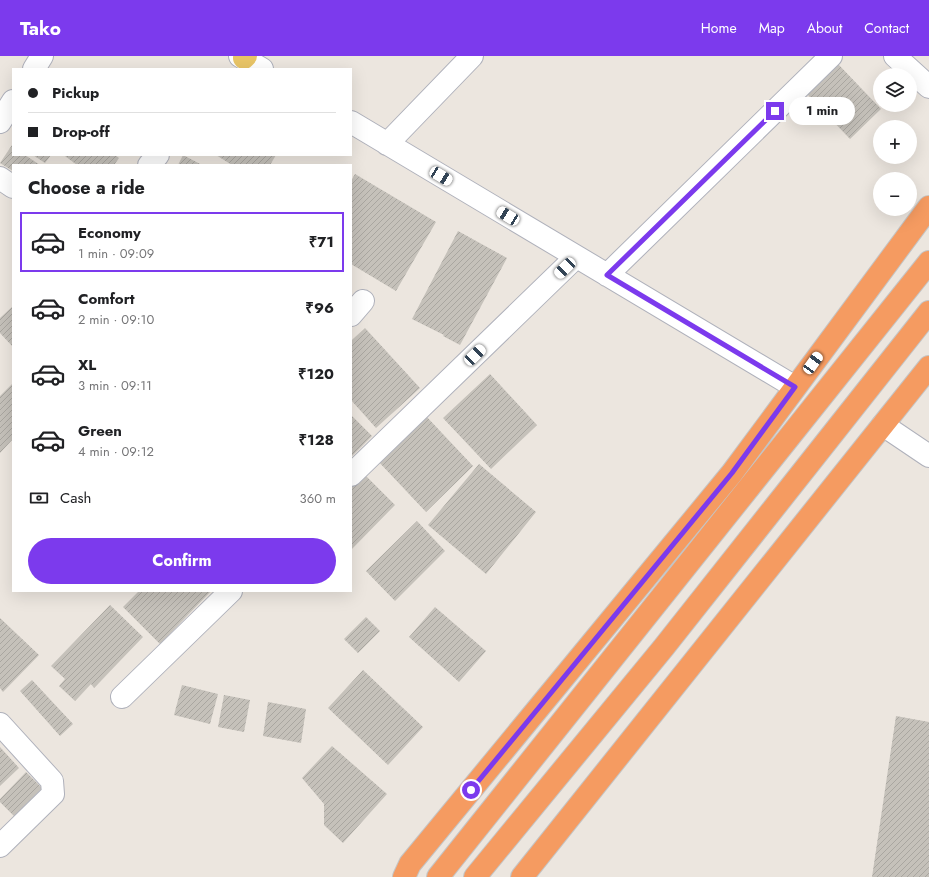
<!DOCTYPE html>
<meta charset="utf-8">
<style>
:root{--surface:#fff;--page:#f2f2f2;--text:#202124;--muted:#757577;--line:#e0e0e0;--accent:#7c3aed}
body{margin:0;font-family:Jost,sans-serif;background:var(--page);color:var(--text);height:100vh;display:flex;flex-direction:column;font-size:15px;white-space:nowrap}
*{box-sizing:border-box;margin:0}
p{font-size:13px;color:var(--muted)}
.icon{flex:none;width:22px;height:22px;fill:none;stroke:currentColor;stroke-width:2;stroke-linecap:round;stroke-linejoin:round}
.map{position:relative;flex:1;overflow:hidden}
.drawer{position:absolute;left:12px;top:108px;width:340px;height:428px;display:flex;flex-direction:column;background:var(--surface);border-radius:0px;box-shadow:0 4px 16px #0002}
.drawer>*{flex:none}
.banner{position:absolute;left:12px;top:12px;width:340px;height:88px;border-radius:0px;box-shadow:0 4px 16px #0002;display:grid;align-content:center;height:88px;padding:0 16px;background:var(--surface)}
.tools{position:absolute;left:873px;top:12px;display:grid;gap:8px}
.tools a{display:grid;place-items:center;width:44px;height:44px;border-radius:50%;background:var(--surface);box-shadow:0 4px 16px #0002;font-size:20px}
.end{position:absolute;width:18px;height:18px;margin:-9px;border:5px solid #7c3aed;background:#fff;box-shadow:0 0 0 2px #fff}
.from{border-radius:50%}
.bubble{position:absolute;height:28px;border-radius:14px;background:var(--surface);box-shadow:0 4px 16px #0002;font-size:13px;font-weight:700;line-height:28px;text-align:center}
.car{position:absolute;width:12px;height:24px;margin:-12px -6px;border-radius:5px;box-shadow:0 0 3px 1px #0007;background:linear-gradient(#fff 24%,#345 0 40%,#fff 0 76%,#345 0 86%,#fff 0)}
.banner b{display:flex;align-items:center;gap:14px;height:38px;font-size:15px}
.banner b+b{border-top:1px solid var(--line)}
.banner i{width:10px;height:10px;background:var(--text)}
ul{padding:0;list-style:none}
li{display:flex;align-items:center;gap:12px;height:60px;margin:0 8px 6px;padding:0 8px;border:2px solid transparent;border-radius:0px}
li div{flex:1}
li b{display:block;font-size:15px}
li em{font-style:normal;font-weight:700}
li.selected{border-color:var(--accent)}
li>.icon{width:36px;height:36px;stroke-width:1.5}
h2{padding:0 16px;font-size:18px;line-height:48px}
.pay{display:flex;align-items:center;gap:10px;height:44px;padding:0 16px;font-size:15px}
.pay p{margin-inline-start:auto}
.action{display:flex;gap:8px;margin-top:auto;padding:8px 16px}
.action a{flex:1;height:46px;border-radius:24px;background:var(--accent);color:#fff;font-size:16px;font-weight:700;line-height:46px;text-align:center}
header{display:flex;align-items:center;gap:24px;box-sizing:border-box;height:56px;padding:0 20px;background:var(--accent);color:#fff}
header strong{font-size:19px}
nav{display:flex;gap:22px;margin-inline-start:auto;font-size:14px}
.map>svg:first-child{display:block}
.building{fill:url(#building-hatch)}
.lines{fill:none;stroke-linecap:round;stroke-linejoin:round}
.minor-casing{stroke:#afb1bb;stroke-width:24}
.major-casing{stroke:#c4c4c4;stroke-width:24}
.highway-casing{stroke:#c4c4c4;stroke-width:24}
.minor{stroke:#fff;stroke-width:22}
.major{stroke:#e9c567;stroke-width:22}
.highway{stroke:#f59b61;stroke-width:22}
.route{stroke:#7c3aed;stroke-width:5}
</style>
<header>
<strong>Tako</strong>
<nav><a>Home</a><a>Map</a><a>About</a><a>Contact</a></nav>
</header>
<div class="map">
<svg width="929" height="821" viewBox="0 0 929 821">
<defs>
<pattern id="building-hatch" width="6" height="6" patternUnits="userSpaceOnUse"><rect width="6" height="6" fill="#c5c1ba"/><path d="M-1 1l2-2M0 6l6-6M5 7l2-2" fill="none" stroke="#a9a6a0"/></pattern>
</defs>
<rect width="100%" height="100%" fill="#ece6df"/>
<path class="building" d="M838,8L881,53L850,83L807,38Z
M12,89L13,99H25L40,109H13V115L0,107Z
M33,99H51L45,107Z
M66,99H115L119,102L114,109H77L65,100Z
M183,99L202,109H178Z
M216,99H276L270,109H232Z
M355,118L436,166L396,235L351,208V125Z
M458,175L507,202L460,289L443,280L444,279L412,263Z
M13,250V291L0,277V262Z
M365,272L420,332L376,372L351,344V285Z
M490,318L537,369L491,413L443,362Z
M13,327V383L0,397V340Z
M351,359L372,380L351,401Z
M425,359L473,410L426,456L377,404Z
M479,408L536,456L486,518L428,469Z
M363,417L395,449L351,494V430Z
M417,465L445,495L395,545L366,515Z
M139,535H211L160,588L123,551Z
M110,549L143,581L94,632L91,628L75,645L59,630L65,623L51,610Z
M435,551L486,595L459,626L409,581Z
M366,561L380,575L358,597L344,583Z
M0,562L39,599L3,636L0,632Z
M363,614L423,671L388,709L328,652Z
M32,624L73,668L60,680L20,635Z
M182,629L218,638L210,668L174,659Z
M224,639L250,644L244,676L218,671Z
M268,646L306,653L301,687L263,680Z
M896,660L929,666V821H872Z
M332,690L387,738L343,787L324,769V748L302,722Z
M0,691L19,712L0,730Z
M26,716L42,732L14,760L0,746V743Z"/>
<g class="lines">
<g class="minor-casing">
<path id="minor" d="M240,0L262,13
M895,0L929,31
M34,13L42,0
M0,66L13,45
M351,66L795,331
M387,88L472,0
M149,109L158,99
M0,122L13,131
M607,219L831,0
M351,259L363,245
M883,369L929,400
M351,419L576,201
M122,641L231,535
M0,668L52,725L53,738L0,790"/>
</g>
<g class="major-casing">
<path id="major" d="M244,2L246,0"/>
</g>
<g class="highway-casing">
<path id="highway" d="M404,821L410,808L732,417L929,151
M438,821L929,206
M475,821L664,591L929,256
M522,821L929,311"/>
</g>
<use href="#minor" class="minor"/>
<use href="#major" class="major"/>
<use href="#highway" class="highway"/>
</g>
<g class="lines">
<path class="route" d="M471,734L732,417L795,331L607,219L775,55"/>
</g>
</svg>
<div class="tools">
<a><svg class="icon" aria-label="layers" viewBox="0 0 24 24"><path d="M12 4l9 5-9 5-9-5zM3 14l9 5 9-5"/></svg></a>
<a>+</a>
<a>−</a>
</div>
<i class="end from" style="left:471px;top:734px"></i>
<i class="end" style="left:775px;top:55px"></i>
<div class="bubble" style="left:789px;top:41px;width:66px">1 min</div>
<i class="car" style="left:441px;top:120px;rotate:121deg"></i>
<i class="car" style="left:508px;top:160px;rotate:301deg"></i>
<i class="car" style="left:565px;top:212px;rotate:226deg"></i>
<i class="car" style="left:475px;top:299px;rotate:46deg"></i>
<i class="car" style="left:813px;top:307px;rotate:36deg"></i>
<div class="banner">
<b><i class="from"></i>Pickup</b>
<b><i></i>Drop-off</b>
</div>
<section class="drawer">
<h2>Choose a ride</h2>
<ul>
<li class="selected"><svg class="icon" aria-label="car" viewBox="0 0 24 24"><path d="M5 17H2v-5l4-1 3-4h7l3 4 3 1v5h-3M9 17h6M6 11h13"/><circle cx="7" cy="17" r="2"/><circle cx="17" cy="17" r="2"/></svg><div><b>Economy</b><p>1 min · 09:09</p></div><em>₹71</em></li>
<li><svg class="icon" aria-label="car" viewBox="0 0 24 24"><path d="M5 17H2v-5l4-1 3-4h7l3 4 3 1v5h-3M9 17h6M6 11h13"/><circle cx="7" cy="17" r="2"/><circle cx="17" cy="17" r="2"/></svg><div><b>Comfort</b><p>2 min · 09:10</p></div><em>₹96</em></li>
<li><svg class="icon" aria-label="car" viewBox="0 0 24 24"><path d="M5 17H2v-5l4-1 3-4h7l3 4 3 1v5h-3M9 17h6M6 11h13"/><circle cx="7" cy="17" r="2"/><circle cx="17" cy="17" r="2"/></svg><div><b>XL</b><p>3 min · 09:11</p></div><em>₹120</em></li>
<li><svg class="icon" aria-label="car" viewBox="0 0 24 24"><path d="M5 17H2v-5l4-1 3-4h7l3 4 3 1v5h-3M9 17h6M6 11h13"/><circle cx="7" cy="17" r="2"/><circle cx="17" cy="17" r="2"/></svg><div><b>Green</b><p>4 min · 09:12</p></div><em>₹128</em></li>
</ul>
<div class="pay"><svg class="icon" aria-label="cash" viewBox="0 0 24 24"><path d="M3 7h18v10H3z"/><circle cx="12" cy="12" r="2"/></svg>Cash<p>360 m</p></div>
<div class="action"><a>Confirm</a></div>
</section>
</div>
